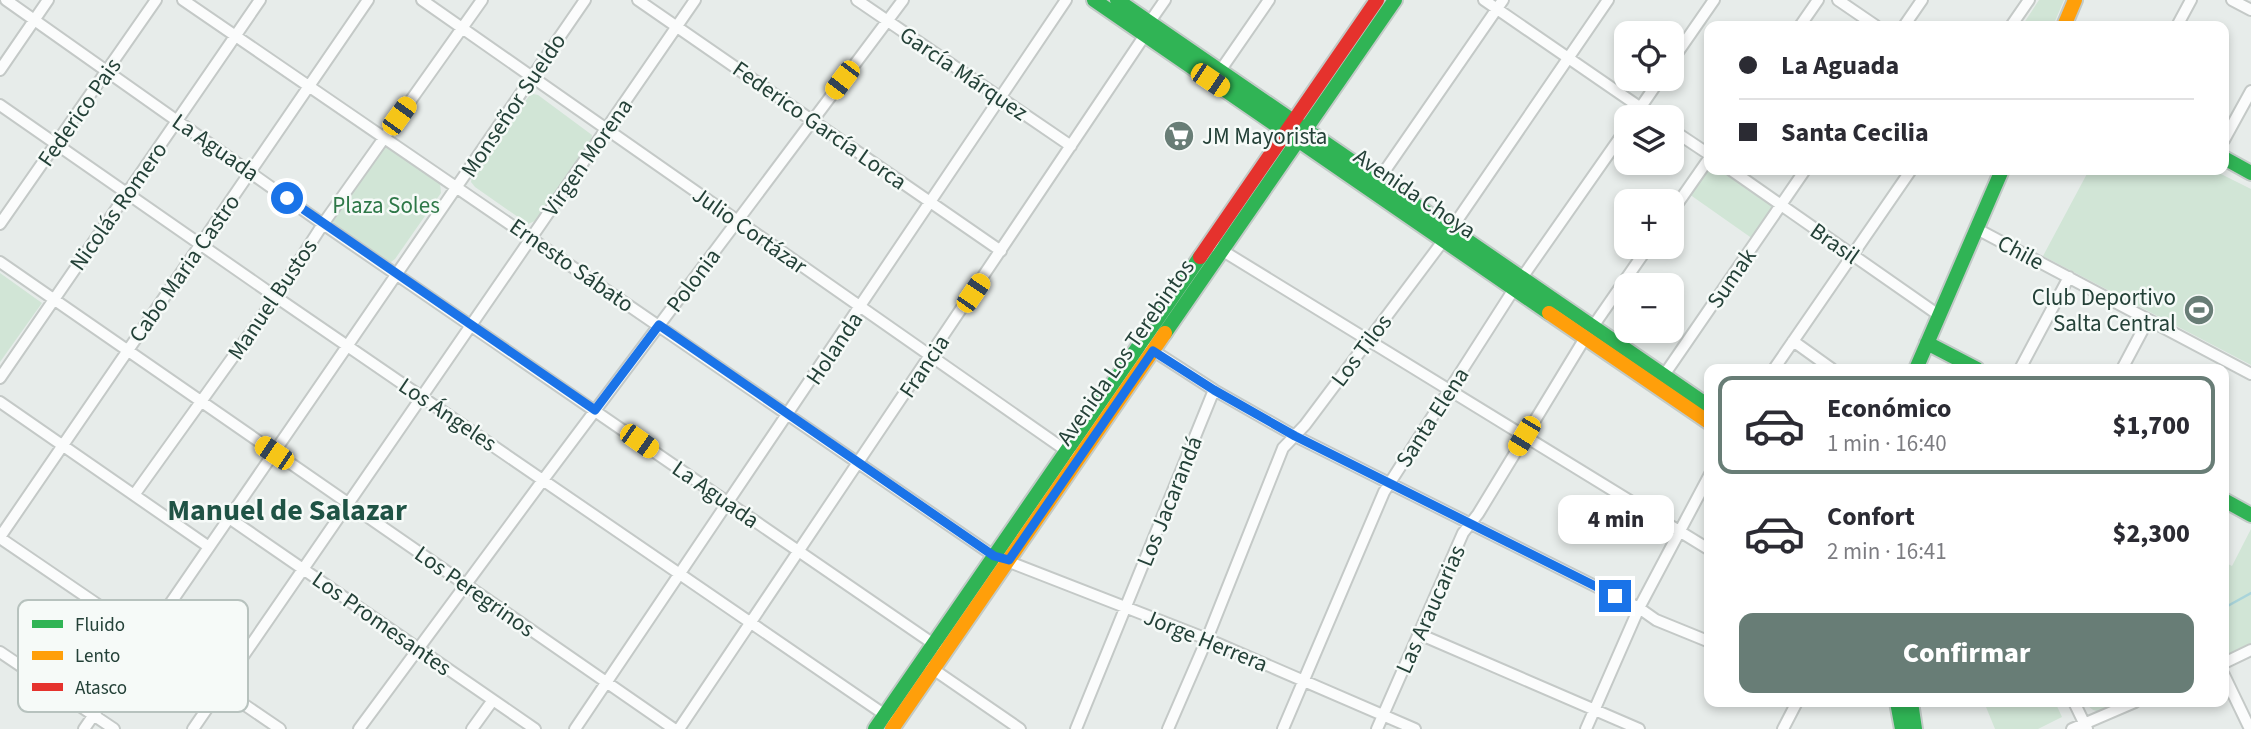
<!DOCTYPE html>
<html lang="es">
<meta charset="utf-8">
<style>
:root{--surface:#fff;--page:#f7f7f7;--text:#2b2b33;--muted:#7c7c81;--line:#e1e1e2;--accent:#687d76}
body{margin:0;font-family:"Source Sans 3",sans-serif;background:var(--page);color:var(--text);height:100vh;display:flex;flex-direction:column;font-size:26px;white-space:nowrap}
*{box-sizing:border-box;margin:0}
p{font-size:23px;color:var(--muted)}
.icon{flex:none;width:38px;height:38px;fill:none;stroke:currentColor;stroke-width:2;stroke-linecap:round;stroke-linejoin:round}
.map{position:relative;flex:1;overflow:hidden}
.sheet{position:absolute;left:1704px;top:364px;width:525px;height:343px;display:flex;flex-direction:column;background:var(--surface);border-radius:14px;box-shadow:0 4px 10px #0003}
.sheet>*{flex:none}
.hud{position:absolute;left:1704px;top:21px;width:525px;height:154px;border-radius:14px;box-shadow:0 4px 10px #0003;display:grid;align-content:center;height:154px;padding:0 35px;background:var(--surface)}
.buttons{position:absolute;left:1614px;top:21px;display:grid;gap:14px}
.buttons a{display:grid;place-items:center;width:70px;height:70px;border-radius:14px;background:var(--surface);box-shadow:0 4px 10px #0003;font-size:35px}
.end{position:absolute;width:32px;height:32px;margin:-16px;border:9px solid #1a73e8;background:#fff;box-shadow:0 0 0 4px #fff}
.from{border-radius:50%}
.bubble{position:absolute;height:49px;border-radius:14px;background:var(--surface);box-shadow:0 4px 10px #0003;font-size:23px;font-weight:800;line-height:49px;text-align:center}
.car{position:absolute;width:21px;height:42px;margin:-21px -10px;border-radius:9px;box-shadow:0 0 5px 2px #0007;background:linear-gradient(#f5c518 24%,#345 0 40%,#f5c518 0 76%,#345 0 86%,#f5c518 0)}
.hud b{display:flex;align-items:center;gap:24px;height:66px;font-size:26px}
.hud b+b{border-top:2px solid var(--line)}
.hud i{width:18px;height:18px;background:var(--text)}
ul{padding:12px 0 0;list-style:none}
li{display:flex;align-items:center;gap:21px;height:98px;margin:0 14px 10px;padding:0 21px;border:4px solid transparent;border-radius:14px}
li div{flex:1}
li b{display:block;font-size:26px}
li em{font-style:normal;font-weight:800}
li.on{border-color:var(--accent)}
li>.icon{width:63px;height:63px;stroke-width:1.5}
.cta{display:flex;gap:14px;margin-top:auto;padding:14px 35px}
.cta a{flex:1;height:80px;border-radius:14px;background:var(--accent);color:#fff;font-size:28px;font-weight:800;line-height:80px;text-align:center}
.map>svg:first-child{display:block}
.green{fill:#d1e5d6}
.lines{fill:none;stroke-linecap:round;stroke-linejoin:round}
.stream{stroke:#a9d4da;stroke-width:2.5}
.street-casing{stroke:#c4c9c7;stroke-width:14}
.fast-casing{stroke:#c2cac7;stroke-width:18}
.slow-casing{stroke:#c2cac7;stroke-width:18}
.jam-casing{stroke:#c2cac7;stroke-width:18}
.street{stroke:#fbfcfc;stroke-width:10}
.fast{stroke:#30b455;stroke-width:14}
.slow{stroke:#ff9f0a;stroke-width:14}
.jam{stroke:#e5322d;stroke-width:14}
.route{stroke:#1a73e8;stroke-width:9}
.labels{text-anchor:middle;stroke-width:5;stroke-linejoin:round;paint-order:stroke}
.street-label{font-size:23px;fill:#244138;stroke:#f6faf8}
.poi-label{font-size:23px;fill:#244138;stroke:#f6faf8;text-anchor:start}
.park-label{font-size:23px;fill:#2e7848;stroke:#f6faf8}
.district-label{font-size:30px;font-weight:bold;fill:#1f5345;stroke:#f6faf8}
.key{fill:#f6faf8;stroke:#b7c2be;stroke-width:2}
.key-label{font-size:19px;fill:#244138}
</style>
<div class="map">
<svg width="2251" height="729" viewBox="0 0 2251 729">
<rect width="100%" height="100%" fill="#e7ecea"/>
<path class="green" d="M2039,0H2064L2053,26H2022Z
M533,94L538,95L592,135L591,140L535,221L528,224L475,187L471,182L472,177L529,96Z
M383,147L390,148L440,183L441,193L395,259L391,262L386,261L332,225L330,221Z
M1710,168V170H1721L1772,206L1771,211L1753,239L1689,194Z
M2089,170H2213L2251,189V365L2043,256Z
M0,273L42,303L0,362Z
M2251,529V645L2224,657V562L2232,566Z
M1984,702H2055L2062,717L2038,729H1995Z
M2086,702H2124C2111,708 2094,719 2086,702Z"/>
<g class="lines">
<path class="stream" d="M2224,608L2251,593"/>
<g class="street-casing">
<path id="street" d="M6,0L323,224L938,647
M183,0L994,556L1207,639L1415,729
M422,0L1071,454
M638,0L1001,251
M857,0L1071,146
M1484,0L1654,117
M1838,0L1876,26
M2232,0L2251,10
M1800,26L1818,0
M1904,26L1922,0
M2011,26L2029,0
M2177,26L2191,0
M1671,62L1714,0
M0,70L48,0
M1220,71L1269,0
M0,105L276,297L891,719
M1634,117L1660,79
M1671,129L1710,155
M2224,140L2251,91
M1731,170L1940,316
M1375,185L1503,0
M1671,213L1710,157
M0,224L156,0
M1977,229L2251,374
M1210,243L1710,550
M0,262L674,729
M1793,341L1832,369
M1149,348L1214,390L1295,436L1639,608L1656,620L1710,642
M1774,369L1911,170
M2020,369L2069,277
M2122,369L2148,320
M0,378L260,0
M1660,381L1805,170
M0,402L209,547
M134,495L276,297L323,224L482,0
M229,518L535,729
M0,537L368,0
M0,538L280,729
M1419,634L1639,729
M0,652L114,729
M2224,663L2251,650
M930,667L1020,729
M2224,675L2250,729
M2074,702L2087,729
M84,729L585,0
M193,729L695,0
M359,729L543,480L903,0
M472,729L493,700
M575,729L1066,0
M679,729L1145,35L1149,23L1165,0
M1076,729L1214,390
M1168,729L1207,639L1283,448L1305,425L1443,241L1608,0
M1283,729L1384,492L1514,289L1626,129
M1377,729L1463,533L1478,514L1585,338L1648,247
M1586,729L1639,608L1710,474
M1783,729L1797,702
M2072,729L2135,702"/>
</g>
<g class="fast-casing">
<path id="fast" d="M1094,0L1549,313
M1117,0L1710,407
M2224,158L2251,173
M1165,333L1395,0
M1927,343L1977,369
M1916,369L2002,170
M2224,500L2251,515
M1897,702L1902,729
M1911,702L1915,729
M875,729L1200,257"/>
</g>
<g class="slow-casing">
<path id="slow" d="M2064,26L2075,0
M1549,313L1710,423
M892,729L1165,333"/>
</g>
<g class="jam-casing">
<path id="jam" d="M1200,257L1377,0"/>
</g>
<use href="#street" class="street"/>
<use href="#fast" class="fast"/>
<use href="#slow" class="slow"/>
<use href="#jam" class="jam"/>
</g>
<g class="lines">
<path class="route" d="M287,198L595,410L659,325L994,556L1009,560L1153,351L1214,390L1295,436L1615,596"/>
</g>
<defs>
<g id="supermarket-disc" transform="scale(1.575)"><circle r="9.5" fill="#687d76" stroke="#f6faf8"/><path d="M-6-5.5h2.5l.6 2H6L4.5 2H-2.5L-4.4-4H-6ZM-1.5 3.2a1.3 1.3 0 1 0 .1 0ZM3 3.2a1.3 1.3 0 1 0 .1 0Z" fill="#fff"/></g>
<g id="stadium-disc" transform="scale(1.575)"><circle r="9.5" fill="#687d76" stroke="#f6faf8"/><path d="M0-5a6.5 5 0 1 0 0 10a6.5 5 0 1 0 0-10ZM-3.5-1.8h7v3.6h-7Z" fill="#fff"/></g>
</defs>
<g fill-rule="evenodd">
<use href="#supermarket-disc" x="1179" y="136"/>
<use href="#stadium-disc" x="2199" y="310"/>
</g>
<g class="labels">
<g class="street-label">
<text transform="translate(964 73) rotate(34)" y="8">García Márquez</text>
<text transform="translate(513 105) rotate(-56)" y="8">Monseñor Sueldo</text>
<text transform="translate(79 112) rotate(-55)" y="8">Federico Pais</text>
<text transform="translate(820 125) rotate(35)" y="8">Federico García Lorca</text>
<text transform="translate(216 147) rotate(35)" y="8">La Aguada</text>
<text transform="translate(587 157) rotate(-55)" y="8">Virgen Morena</text>
<text transform="translate(1415 193) rotate(34)" y="8">Avenida Choya</text>
<text transform="translate(118 206) rotate(-55)" y="8">Nicolás Romero</text>
<text transform="translate(750 230) rotate(35)" y="8">Julio Cortázar</text>
<text transform="translate(1835 243) rotate(35)" y="8">Brasil</text>
<text transform="translate(2021 252) rotate(28)" y="8">Chile</text>
<text transform="translate(572 265) rotate(35)" y="8">Ernesto Sábato</text>
<text transform="translate(184 268) rotate(-55)" y="8">Cabo Maria Castro</text>
<text transform="translate(1731 278) rotate(-55)" y="8">Sumak</text>
<text transform="translate(693 280) rotate(-53)" y="8">Polonia</text>
<text transform="translate(272 299) rotate(-56)" y="8">Manuel Bustos</text>
<text transform="translate(834 348) rotate(-56)" y="8">Holanda</text>
<text transform="translate(1361 350) rotate(-53)" y="8">Los Tilos</text>
<text transform="translate(1125 352) rotate(-55)" y="8">Avenida Los Terebintos</text>
<text transform="translate(924 366) rotate(-56)" y="8">Francia</text>
<text transform="translate(448 414) rotate(34)" y="8">Los Ángeles</text>
<text transform="translate(1432 417) rotate(-57)" y="8">Santa Elena</text>
<text transform="translate(716 494) rotate(35)" y="8">La Aguada</text>
<text transform="translate(1169 501) rotate(-68)" y="8">Los Jacarandá</text>
<text transform="translate(475 591) rotate(35)" y="8">Los Peregrinos</text>
<text transform="translate(1430 609) rotate(-66)" y="8">Las Araucarias</text>
<text transform="translate(382 623) rotate(35)" y="8">Los Promesantes</text>
<text transform="translate(1206 640) rotate(22)" y="8">Jorge Herrera</text>
</g>
<g class="poi-label">
<text x="1202" y="144">JM Mayorista</text>
<text x="2176" y="305" text-anchor="end">Club Deportivo<tspan x="2176" dy="26">Salta Central</tspan></text>
</g>
<g class="park-label">
<text x="386" y="213">Plaza Soles</text>
</g>
<g class="district-label">
<text x="287" y="520">Manuel de Salazar</text>
</g>
</g>
<rect x="18" y="600" width="230" height="112" rx="10" class="key"/>
<rect x="32" y="620" width="31" height="8" fill="#30b455"/>
<rect x="32" y="651" width="31" height="9" fill="#ff9f0a"/>
<rect x="32" y="683" width="31" height="8" fill="#e5322d"/>
<g class="key-label">
<text x="75" y="631">Fluido</text>
<text x="75" y="662">Lento</text>
<text x="75" y="694">Atasco</text>
</g>
</svg>
<div class="buttons">
<a><svg class="icon" aria-label="locate" viewBox="0 0 24 24"><circle cx="12" cy="12" r="6"/><path d="M12 2v4M12 18v4M2 12h4M18 12h4"/></svg></a>
<a><svg class="icon" aria-label="layers" viewBox="0 0 24 24"><path d="M12 4l9 5-9 5-9-5zM3 14l9 5 9-5"/></svg></a>
<a>+</a>
<a>−</a>
</div>
<i class="end from" style="left:287px;top:198px"></i>
<i class="end" style="left:1615px;top:596px"></i>
<div class="bubble" style="left:1558px;top:495px;width:116px">4 min</div>
<i class="car" style="left:842px;top:80px;rotate:217deg"></i>
<i class="car" style="left:1210px;top:80px;rotate:124deg"></i>
<i class="car" style="left:399px;top:116px;rotate:36deg"></i>
<i class="car" style="left:973px;top:293px;rotate:34deg"></i>
<i class="car" style="left:1524px;top:436px;rotate:211deg"></i>
<i class="car" style="left:639px;top:441px;rotate:125deg"></i>
<i class="car" style="left:274px;top:453px;rotate:304deg"></i>
<div class="hud">
<b><i class="from"></i>La Aguada</b>
<b><i></i>Santa Cecilia</b>
</div>
<section class="sheet">
<ul>
<li class="on"><svg class="icon" aria-label="car" viewBox="0 0 24 24"><path d="M5 17H2v-5l4-1 3-4h7l3 4 3 1v5h-3M9 17h6M6 11h13"/><circle cx="7" cy="17" r="2"/><circle cx="17" cy="17" r="2"/></svg><div><b>Económico</b><p>1 min · 16:40</p></div><em>$1,700</em></li>
<li><svg class="icon" aria-label="car" viewBox="0 0 24 24"><path d="M5 17H2v-5l4-1 3-4h7l3 4 3 1v5h-3M9 17h6M6 11h13"/><circle cx="7" cy="17" r="2"/><circle cx="17" cy="17" r="2"/></svg><div><b>Confort</b><p>2 min · 16:41</p></div><em>$2,300</em></li>
</ul>
<div class="cta"><a>Confirmar</a></div>
</section>
</div>
